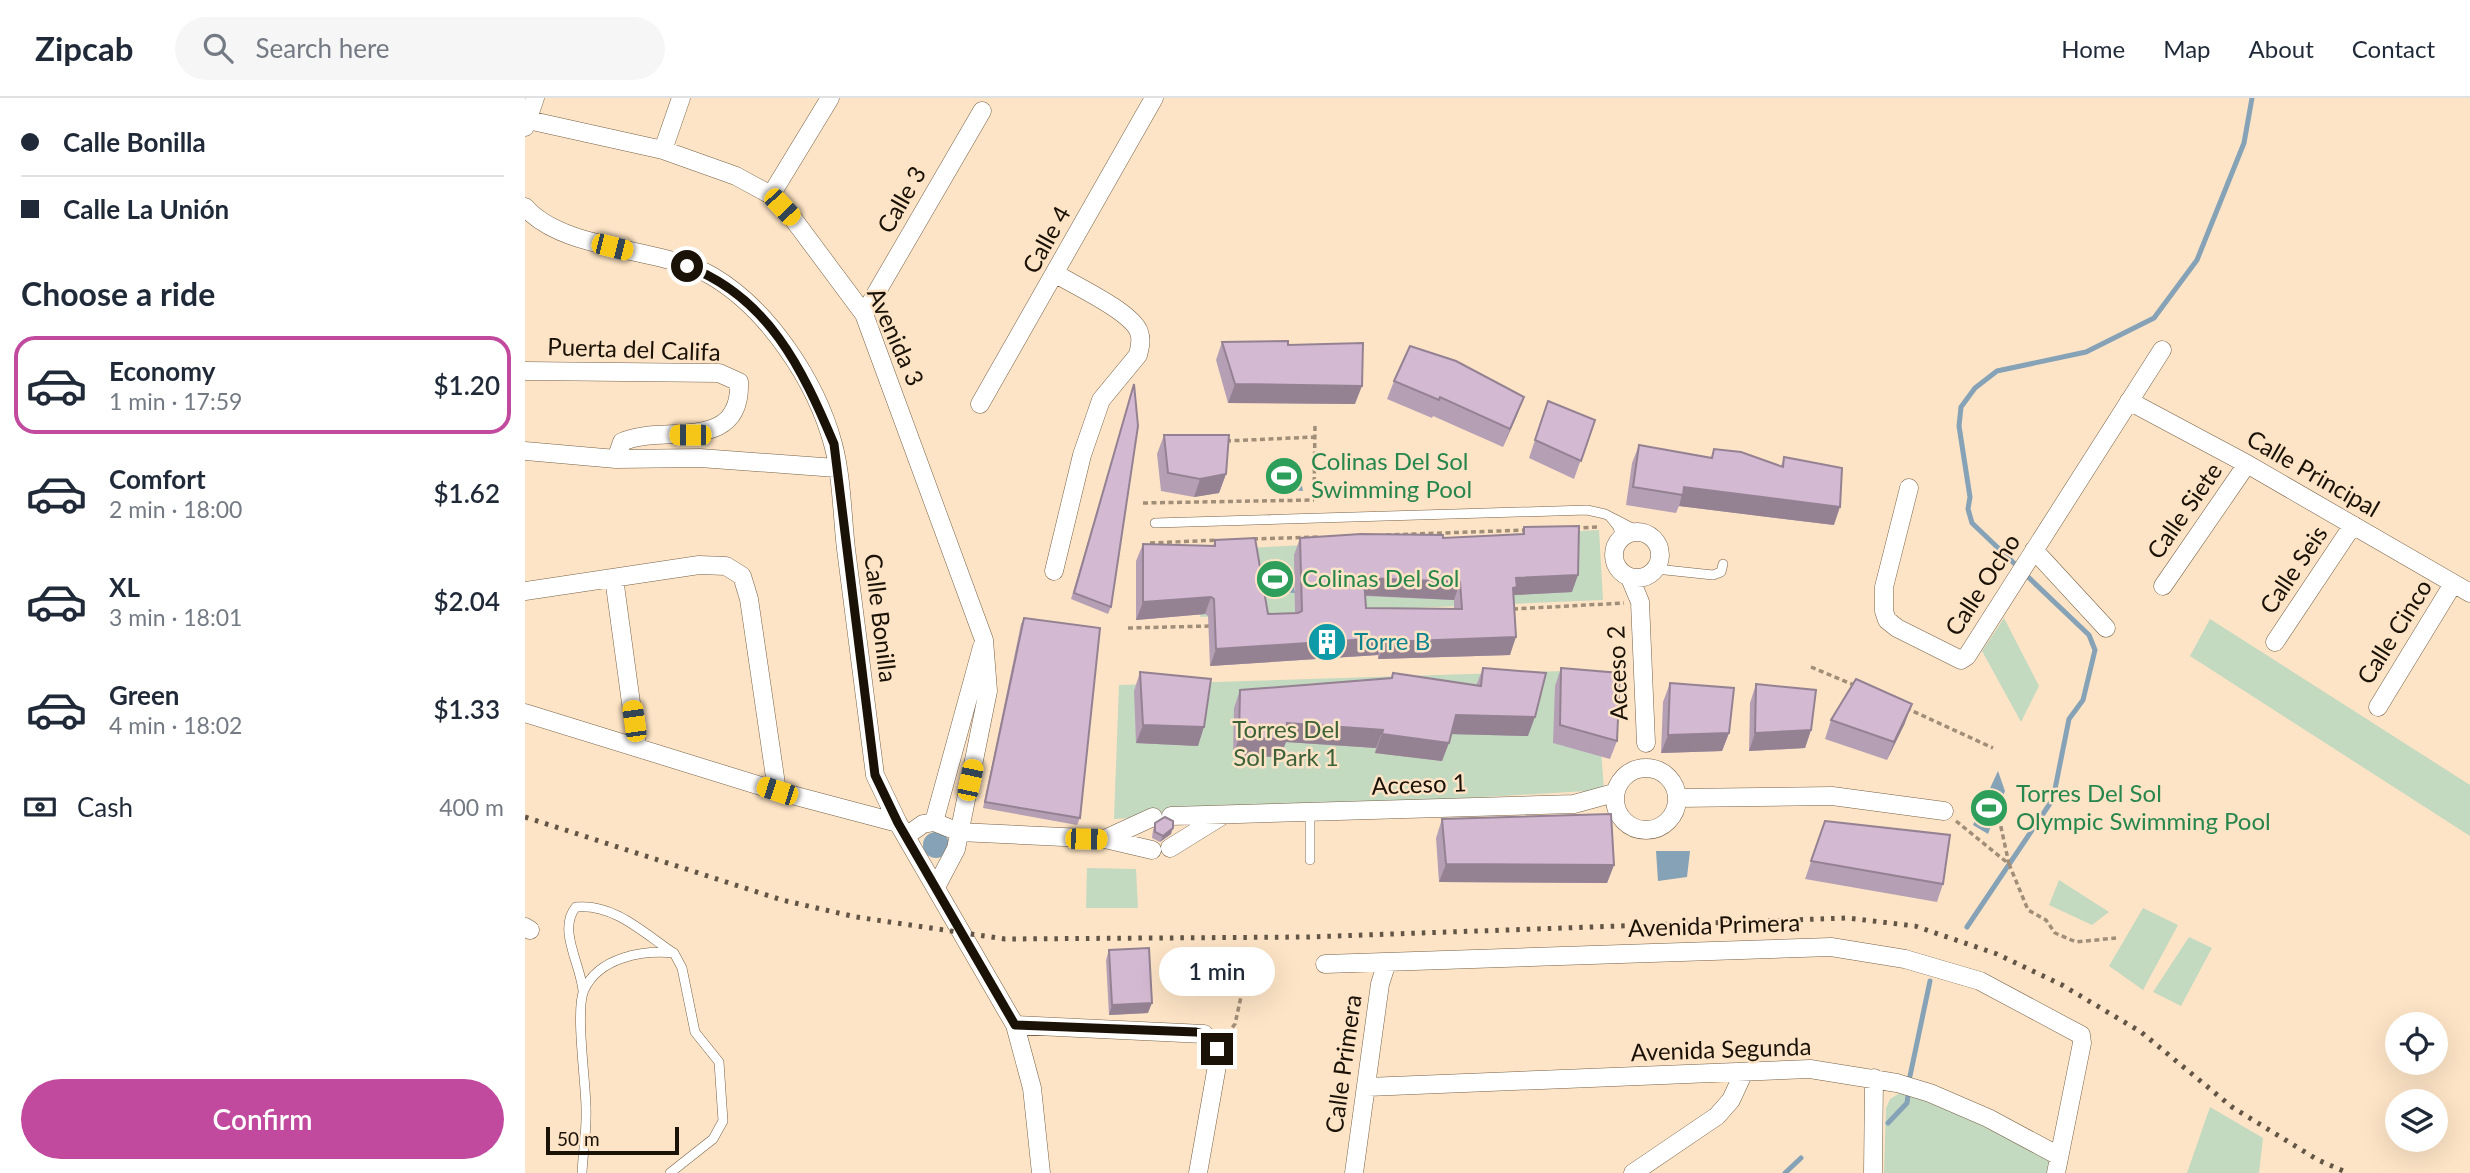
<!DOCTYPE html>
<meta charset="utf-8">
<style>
:root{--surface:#fff;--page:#f6f6f7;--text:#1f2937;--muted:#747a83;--line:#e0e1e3;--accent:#c14a9f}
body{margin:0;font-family:Lato,sans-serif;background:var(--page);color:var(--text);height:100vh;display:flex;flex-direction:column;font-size:26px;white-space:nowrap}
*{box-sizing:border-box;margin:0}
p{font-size:23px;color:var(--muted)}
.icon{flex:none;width:38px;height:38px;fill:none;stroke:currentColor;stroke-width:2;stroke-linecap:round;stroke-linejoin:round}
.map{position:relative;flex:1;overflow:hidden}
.side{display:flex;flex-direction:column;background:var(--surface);width:525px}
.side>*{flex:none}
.guide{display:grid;align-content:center;height:154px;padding:0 21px;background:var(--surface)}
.buttons{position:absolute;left:1860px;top:914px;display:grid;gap:14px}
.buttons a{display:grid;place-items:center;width:63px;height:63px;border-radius:50%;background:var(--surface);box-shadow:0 7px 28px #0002;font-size:35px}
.scale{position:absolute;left:21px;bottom:18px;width:133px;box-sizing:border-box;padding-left:7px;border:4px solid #1a1107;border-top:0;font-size:19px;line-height:24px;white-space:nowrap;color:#1a1107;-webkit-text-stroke:5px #fde4c6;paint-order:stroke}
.end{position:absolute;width:32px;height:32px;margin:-16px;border:9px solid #1a1107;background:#fff;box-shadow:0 0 0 4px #fff}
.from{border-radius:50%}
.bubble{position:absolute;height:49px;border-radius:24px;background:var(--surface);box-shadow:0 7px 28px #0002;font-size:23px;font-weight:600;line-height:49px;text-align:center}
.car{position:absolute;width:21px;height:42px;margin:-21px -10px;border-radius:9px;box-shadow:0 0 5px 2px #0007;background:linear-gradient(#f5c518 24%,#345 0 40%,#f5c518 0 76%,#345 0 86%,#f5c518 0)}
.guide b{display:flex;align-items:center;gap:24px;height:66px;font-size:26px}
.guide b+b{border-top:2px solid var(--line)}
.guide i{width:18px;height:18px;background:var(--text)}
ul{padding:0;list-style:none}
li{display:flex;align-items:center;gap:21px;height:98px;margin:0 14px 10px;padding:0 7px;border:4px solid transparent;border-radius:21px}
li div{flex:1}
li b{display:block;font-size:26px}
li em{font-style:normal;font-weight:600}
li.on{border-color:var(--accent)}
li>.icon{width:63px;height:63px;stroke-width:1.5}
h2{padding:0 21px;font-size:32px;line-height:84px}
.pay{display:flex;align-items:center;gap:18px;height:77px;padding:0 21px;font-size:26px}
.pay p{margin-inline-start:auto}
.action{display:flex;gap:14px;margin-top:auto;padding:14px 21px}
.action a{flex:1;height:80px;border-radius:42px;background:var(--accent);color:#fff;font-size:28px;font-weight:600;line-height:80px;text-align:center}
header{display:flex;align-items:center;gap:42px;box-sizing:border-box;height:98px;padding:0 35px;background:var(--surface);border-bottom:2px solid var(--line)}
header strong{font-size:33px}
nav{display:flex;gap:38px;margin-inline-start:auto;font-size:24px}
.search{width:490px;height:63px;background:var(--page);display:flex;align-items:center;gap:18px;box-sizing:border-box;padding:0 24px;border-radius:38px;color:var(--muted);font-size:26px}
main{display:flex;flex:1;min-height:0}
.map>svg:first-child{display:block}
.green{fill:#c3d9c0}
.water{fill:#85a2b7}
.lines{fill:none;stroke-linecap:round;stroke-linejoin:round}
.stream{stroke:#85a2b7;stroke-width:5}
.service-casing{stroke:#766046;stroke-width:10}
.minor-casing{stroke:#766046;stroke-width:19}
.path{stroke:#a18e78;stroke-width:3.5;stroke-dasharray:5 3.5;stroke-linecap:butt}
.service{stroke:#fff;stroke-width:9}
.minor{stroke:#fff;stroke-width:18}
.rail{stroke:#635545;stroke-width:5;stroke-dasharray:3.5 7;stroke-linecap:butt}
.wall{fill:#b59fb5;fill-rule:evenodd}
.shaded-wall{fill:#948293}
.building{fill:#d3b9d2;stroke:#948293;stroke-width:2;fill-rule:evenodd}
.route{stroke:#1a1107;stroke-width:9}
.labels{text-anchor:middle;stroke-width:5;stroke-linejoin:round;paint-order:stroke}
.street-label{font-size:24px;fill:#1a1107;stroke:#fde4c6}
.leisure-label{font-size:24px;fill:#27864d;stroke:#fde4c6;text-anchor:start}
.culture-label{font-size:24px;fill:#0d838f;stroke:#fde4c6;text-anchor:start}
.park-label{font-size:24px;fill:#3d6139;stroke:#fde4c6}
</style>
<header>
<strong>Zipcab</strong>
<div class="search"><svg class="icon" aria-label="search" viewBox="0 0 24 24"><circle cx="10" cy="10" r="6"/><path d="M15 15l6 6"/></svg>Search here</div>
<nav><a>Home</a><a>Map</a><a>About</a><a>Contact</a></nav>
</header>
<main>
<section class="side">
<div class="guide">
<b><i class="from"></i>Calle Bonilla</b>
<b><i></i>Calle La Unión</b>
</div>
<h2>Choose a ride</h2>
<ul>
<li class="on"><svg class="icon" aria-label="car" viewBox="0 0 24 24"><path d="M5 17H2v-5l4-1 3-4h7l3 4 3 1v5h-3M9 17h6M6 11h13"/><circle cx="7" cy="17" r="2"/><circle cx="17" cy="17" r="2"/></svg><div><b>Economy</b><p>1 min · 17:59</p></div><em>$1.20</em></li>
<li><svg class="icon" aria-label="car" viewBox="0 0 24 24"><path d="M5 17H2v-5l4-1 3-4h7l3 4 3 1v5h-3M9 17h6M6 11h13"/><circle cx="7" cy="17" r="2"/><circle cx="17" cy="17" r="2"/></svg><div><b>Comfort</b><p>2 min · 18:00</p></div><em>$1.62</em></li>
<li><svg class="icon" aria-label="car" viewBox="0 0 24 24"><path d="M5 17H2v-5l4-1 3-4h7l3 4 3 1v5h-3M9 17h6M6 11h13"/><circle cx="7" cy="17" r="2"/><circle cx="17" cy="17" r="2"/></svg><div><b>XL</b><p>3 min · 18:01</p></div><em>$2.04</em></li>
<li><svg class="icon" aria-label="car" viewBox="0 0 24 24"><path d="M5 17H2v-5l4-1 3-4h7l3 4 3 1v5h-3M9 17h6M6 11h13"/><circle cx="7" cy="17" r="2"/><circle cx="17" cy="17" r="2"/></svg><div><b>Green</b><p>4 min · 18:02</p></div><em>$1.33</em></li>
</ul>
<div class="pay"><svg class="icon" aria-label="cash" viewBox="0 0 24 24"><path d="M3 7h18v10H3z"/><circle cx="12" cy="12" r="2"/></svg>Cash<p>400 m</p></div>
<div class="action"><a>Confirm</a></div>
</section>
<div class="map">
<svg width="1945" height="1075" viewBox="0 0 1945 1075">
<rect width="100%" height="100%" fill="#fde4c6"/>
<path class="green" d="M1074,432L1078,502L675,519L683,452Z
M1479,520L1514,588L1496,624L1457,553Z
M1685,521L1945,687V738L1665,558Z
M1070,572L1079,692L589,721L594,587Z
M562,770L611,771L613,810H561Z
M1534,782L1584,814L1567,827L1524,807Z
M1618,810L1653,827L1618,892L1584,868Z
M1664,839L1687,850L1656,908L1628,894Z
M1375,995C1430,1006 1479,1038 1527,1065L1526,1075H1359L1361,1010L1365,1001Z
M1685,1009L1738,1040L1734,1075H1662Z"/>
<path class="water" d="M742,367H772L778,393L744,390Z
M733,469H764L770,495L735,492Z
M1473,673L1480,693L1463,736L1448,727Z
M398 747a13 13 0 1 1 26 0a13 13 0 1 1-26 0Z
M1131,753H1165L1162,779L1133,783Z"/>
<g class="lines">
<path class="stream" d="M1493,469L1447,425L1443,411L1445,399L1434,328L1436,309L1450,290L1472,273L1561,254L1629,220L1672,162L1719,45L1727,0
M1442,829L1528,701L1544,621L1558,602L1570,552L1564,537L1500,476
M1385,978L1405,883
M1363,1025L1382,1005L1383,998
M1260,1075L1276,1060"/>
<g class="service-casing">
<path id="service" d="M1085,419L1093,429L1096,440
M630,425L1062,412L1080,416L1115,434
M1131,471L1188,477L1196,474L1198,466
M785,715V762
M58,893C56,867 32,831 51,809C88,805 119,835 147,854
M57,1075C58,1054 62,1032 61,1010C61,985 50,912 59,892C74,859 118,852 149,855L157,870L170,934L194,964L198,1023L188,1041L145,1075"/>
</g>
<g class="minor-casing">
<path id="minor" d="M3,22L138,52L211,78L246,97L269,122L339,216L452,523L459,542L463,593L431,751L411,789
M0,29L10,0
M138,52L156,0
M246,97L305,0
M0,109C39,154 137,149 187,178C243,211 291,283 308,346C317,379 317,417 321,451C331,526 340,602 350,677L373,725L490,927L507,990L516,1075
M339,216L457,13
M0,273L194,275L214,284C217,357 137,325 97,344L91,361
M1604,303L1722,366L1945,495
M455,306L629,0
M0,353L91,361L175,360L311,370
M1384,390L1359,489V513L1362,522L1372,530L1436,562L1442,558L1637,252
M1089 457a23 23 0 1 1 46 0a23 23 0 1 1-46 0Z
M1509,452L1581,530
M529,473L557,357L576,302L613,257C615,249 617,242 614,234C607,214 551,188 531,176
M89,480L112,649
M1105,480L1115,504L1121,645
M1638,488L1722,366
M0,493L174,467L201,468L217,478L224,501L252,693
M1750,544L1828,427
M1853,609L1928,486
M0,615L252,693L373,725
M1090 701a31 31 0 1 1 62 0a31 31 0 1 1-62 0Z
M1152,700L1307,698L1419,713
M646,718L1049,706L1089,695
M409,724L457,549
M381,738L398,726L409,724L434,734L580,741L627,752
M580,741L628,719
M645,750L695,719
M0,829L5,832
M800,866L1306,849L1380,861L1455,883L1556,937L1557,945L1531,1075
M490,927L679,936L692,951L693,962L673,1075
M842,989L1285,971L1372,985L1405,995L1463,1020L1534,1058
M829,1075L855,886L862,864
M1108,1075L1192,1018L1206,1002L1219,974
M1348,1075L1349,980"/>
</g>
<path class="path" d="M701,343L790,339
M789,401L790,327
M618,405L789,402
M1050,430L1074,429
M861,437L1001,432
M728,441L794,439
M625,445L693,442
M1086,447L1084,460L1090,473
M988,511L1099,505
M603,530L686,528
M1286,569L1329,587
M1381,610L1468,650
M1431,723L1484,766L1474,720
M1484,766L1503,812L1521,822L1530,835L1551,844L1591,840
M702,936L710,926L725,858"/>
<use href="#service" class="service"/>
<use href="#minor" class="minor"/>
<path class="rail" d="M0,719L257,802L331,819L480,841L782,839L1323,820L1390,828L1472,856L1537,887L1616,934L1707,1009L1793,1062L1823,1075"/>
</g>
<path class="wall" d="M697,244L830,306L703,305L691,262Z
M869,283L992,317L978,349L908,318L907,320L862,301Z
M607,293L586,509L583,516L546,501Z
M1023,303L1070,322L1049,381L1004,360Z
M639,337L701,376L694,395L669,399L636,393L632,356Z
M1114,347L1186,360L1189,351L1256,368L1259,359L1309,427L1154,408L1151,415L1101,407L1107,365Z
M999,429L1047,494L989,497L985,557L853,561V557L685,568L683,518L680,516L611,522V463L618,446L688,448L690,442L743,516L770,515L769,457L775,440H918L997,436ZM840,498L929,502V511L841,510Z
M499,520L555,720L552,727L458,710L496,526Z
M958,570L1003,638L926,636L917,663L850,655L851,650L761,644L755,659L708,658L709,610L715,592L866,580L868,575L951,588Z
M1036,570L1092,643L1085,661L1028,645L1030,588Z
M615,574L673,648L611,645L609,593Z
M1145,585L1204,635L1197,653L1136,655L1138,604Z
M1231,586L1286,632L1280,650L1224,653L1225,605Z
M1306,622L1380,625L1362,662L1300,641Z
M917,721L1089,767L1082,785L914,784L911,740Z
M1300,723L1418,786L1412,804L1280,781Z
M630,725L646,736L635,744L627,740L628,732Z
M584,852L623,915L584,917L581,862Z"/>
<path class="shaded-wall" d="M710,286L837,288L830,306L703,305Z
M999,299L992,317L978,349L985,331Z
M701,376L694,395L669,399L675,381Z
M1159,389L1315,409L1309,427L1154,408Z
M1053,477L1047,494L989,497L986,507H982L991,480Z
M839,480L935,484L929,502L833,497Z
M686,499L680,516L611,522L618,504Z
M991,539L985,557L853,561L860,544Z
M859,540L853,557L685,568L691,551Z
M1387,606L1380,625L1362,662L1369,644Z
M931,617L1010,619L1003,638L924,636Z
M762,625L858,632L851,650L761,644L755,659L708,658L714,640Z
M618,627L679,629L673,648L611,645Z
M1286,632L1280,650L1224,653L1230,635Z
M1204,635L1197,653L1136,655L1143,637Z
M857,636L924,645L917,663L850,655Z
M648,730L646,736L635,744L638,738Z
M921,766L1089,767L1082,785L914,784Z
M627,905L623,915L584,917L587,907Z"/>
<path class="building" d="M763,243V247L838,245L837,288L710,286L697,244Z
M885,248L931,263L999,299L985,331L915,299L914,302L869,283Z
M609,286L613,328L586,509L549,495Z
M1023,303L1070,322L1056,363L1010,342Z
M639,337H704L701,376L675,381L643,375Z
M1114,347L1187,360L1189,351L1216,354L1258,369L1259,359L1317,370L1315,409L1159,389L1158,397L1108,389Z
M1054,428L1053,477L991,480L992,489L988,490L991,539L860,544L859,540L691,551L689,501L686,499L618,504V446L690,448V442L730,440L743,516L773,515L777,513L775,440L836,436L918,437V440L999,436V429ZM839,480L935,484L937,511L841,510Z
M499,520L575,530L555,720L460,704Z
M958,570L1021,575L1010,619L931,617L924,645L857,636L858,632L762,625V641L714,640L715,592L867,580L868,575L956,588Z
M1036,570L1095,575L1092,643L1035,627Z
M615,574L686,581L679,629L618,627Z
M1331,581L1387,606L1369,644L1306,622Z
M1145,585L1209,590L1204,635L1143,637Z
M1231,586L1291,592L1286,632L1230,635Z
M1086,716L1089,767L921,766L917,721Z
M640,719L648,723V730L638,738L630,734V725Z
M1300,723L1425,737L1418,786L1286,763Z
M624,850L627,905L587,907L584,852Z"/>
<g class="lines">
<path class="route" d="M162,168C243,199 277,270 309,346L350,677L373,725L490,927L671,934L679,936L692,951"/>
</g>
<defs>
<g id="stadium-disc" transform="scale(2.0125)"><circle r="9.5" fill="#2e9e5b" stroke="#fde4c6"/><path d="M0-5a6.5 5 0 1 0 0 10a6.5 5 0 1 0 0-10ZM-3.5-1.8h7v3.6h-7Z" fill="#fff"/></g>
<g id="building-disc" transform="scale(2.0125)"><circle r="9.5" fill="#0f9aa8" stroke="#fde4c6"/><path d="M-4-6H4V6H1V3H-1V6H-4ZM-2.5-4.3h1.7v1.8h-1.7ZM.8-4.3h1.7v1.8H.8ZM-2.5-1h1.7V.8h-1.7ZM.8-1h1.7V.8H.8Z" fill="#fff"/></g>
</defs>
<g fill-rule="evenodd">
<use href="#stadium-disc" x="759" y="378"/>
<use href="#stadium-disc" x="750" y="481"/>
<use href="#building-disc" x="802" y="544"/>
<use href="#stadium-disc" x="1464" y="710"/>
</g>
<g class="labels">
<g class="street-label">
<text transform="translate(377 102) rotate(-60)" y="8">Calle 3</text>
<text transform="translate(522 142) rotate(-61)" y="8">Calle 4</text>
<text transform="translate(370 239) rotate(66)" y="8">Avenida 3</text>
<text transform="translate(109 252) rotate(2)" y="8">Puerta del Califa</text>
<text transform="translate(1788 376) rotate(30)" y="8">Calle Principal</text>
<text transform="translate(1660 413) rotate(-55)" y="8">Calle Siete</text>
<text transform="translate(1769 472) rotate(-56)" y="8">Calle Seis</text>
<text transform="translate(1458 487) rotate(-57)" y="8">Calle Ocho</text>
<text transform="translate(355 520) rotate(83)" y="8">Calle Bonilla</text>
<text transform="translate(1870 534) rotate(-58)" y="8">Calle Cinco</text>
<text transform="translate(1093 575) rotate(-92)" y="8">Acceso 2</text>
<text transform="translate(894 687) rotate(-2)" y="8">Acceso 1</text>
<text transform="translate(1189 828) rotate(-2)" y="8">Avenida Primera</text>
<text transform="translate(1196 952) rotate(-2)" y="8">Avenida Segunda</text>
<text transform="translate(819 966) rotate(-82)" y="8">Calle Primera</text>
</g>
<g class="leisure-label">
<text x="786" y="372">Colinas Del Sol<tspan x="786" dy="28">Swimming Pool</tspan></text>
<text x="777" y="489">Colinas Del Sol</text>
<text x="1491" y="704">Torres Del Sol<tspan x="1491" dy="28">Olympic Swimming Pool</tspan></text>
</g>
<g class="culture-label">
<text x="829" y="552">Torre B</text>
</g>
<g class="park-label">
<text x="761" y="640">Torres Del<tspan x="761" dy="28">Sol Park 1</tspan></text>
</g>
</g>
</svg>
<div class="buttons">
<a><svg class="icon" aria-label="locate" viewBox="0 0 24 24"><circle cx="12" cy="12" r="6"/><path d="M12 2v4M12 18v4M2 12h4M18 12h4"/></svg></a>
<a><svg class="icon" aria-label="layers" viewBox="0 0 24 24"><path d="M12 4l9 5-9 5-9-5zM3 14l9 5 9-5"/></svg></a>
</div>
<div class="scale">50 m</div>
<i class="end from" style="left:162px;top:168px"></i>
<i class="end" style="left:692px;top:951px"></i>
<div class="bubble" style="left:634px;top:849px;width:116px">1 min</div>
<i class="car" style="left:257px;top:109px;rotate:137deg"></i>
<i class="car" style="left:87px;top:149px;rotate:104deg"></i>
<i class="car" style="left:165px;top:337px;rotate:270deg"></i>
<i class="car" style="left:109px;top:623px;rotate:352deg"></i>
<i class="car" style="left:445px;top:682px;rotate:12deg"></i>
<i class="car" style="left:252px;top:693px;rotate:288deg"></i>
<i class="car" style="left:561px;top:741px;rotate:91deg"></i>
</div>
</main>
